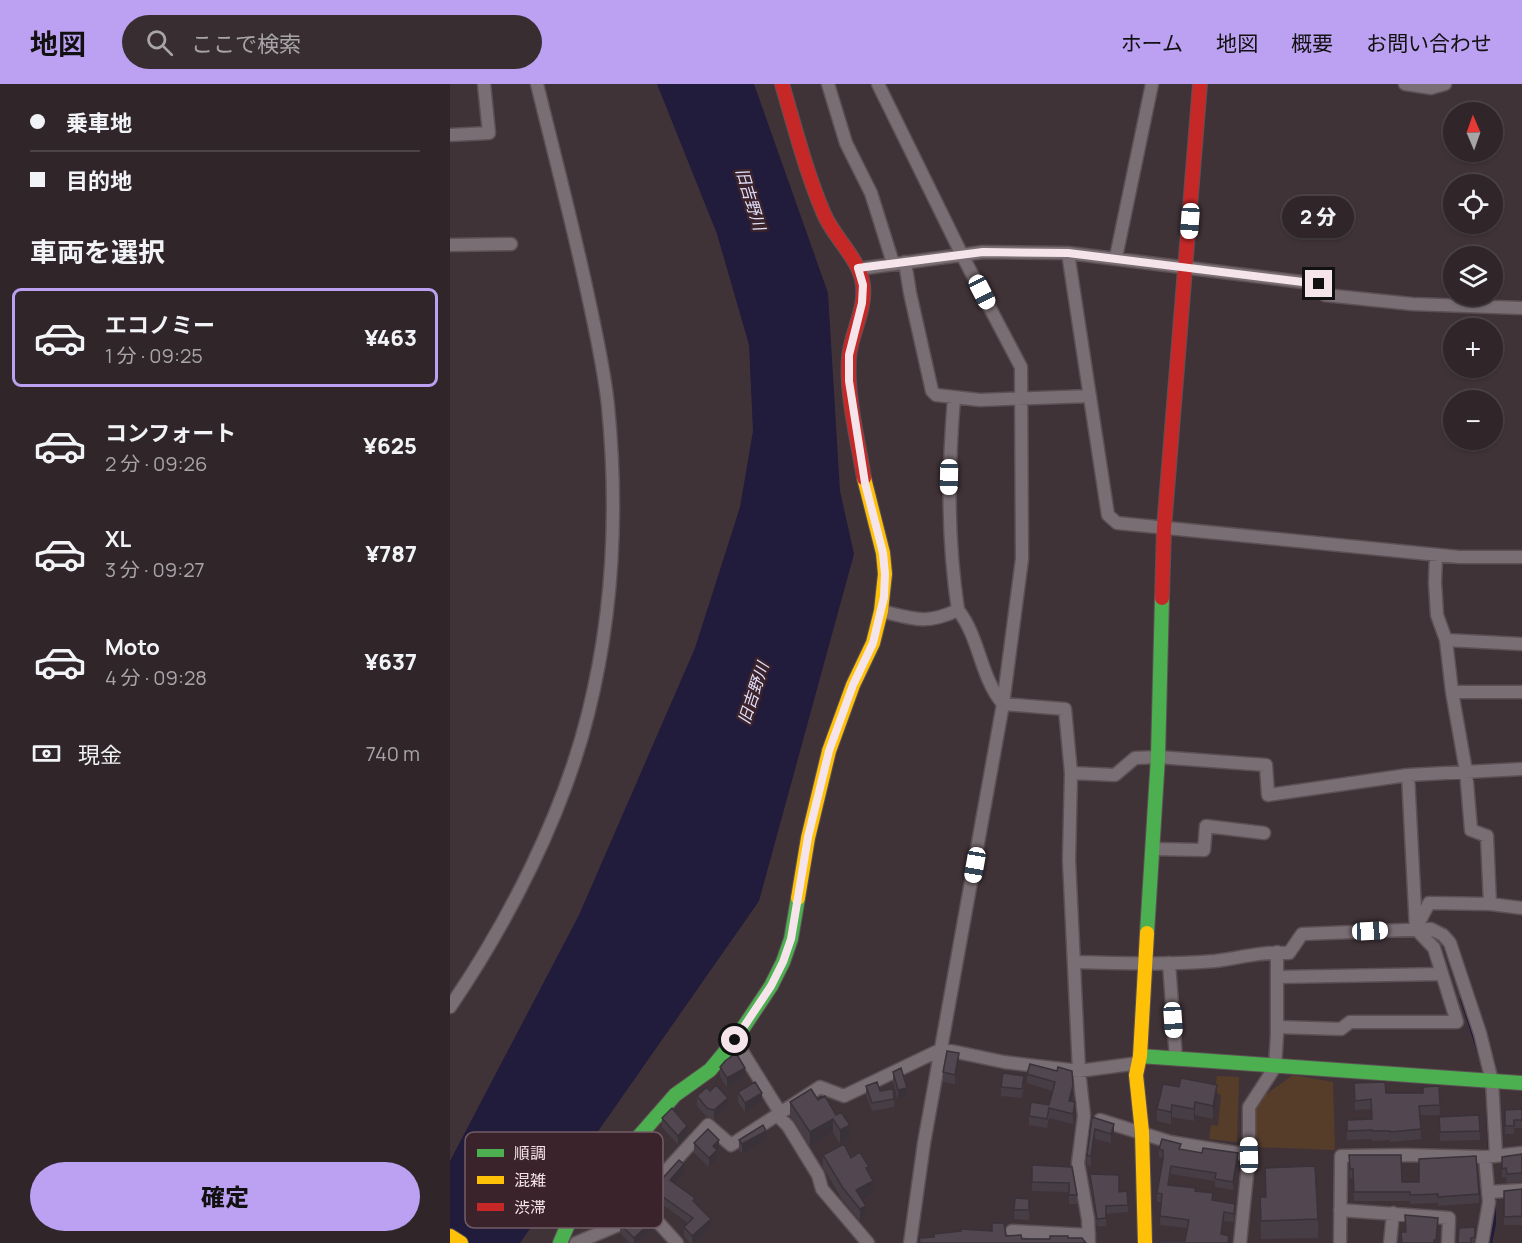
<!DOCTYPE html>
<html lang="ja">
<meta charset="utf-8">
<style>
:root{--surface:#30262a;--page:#382e32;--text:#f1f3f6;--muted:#a8a5a8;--line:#4b4347;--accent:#bca0f2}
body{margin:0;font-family:Manrope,"Noto Sans JP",sans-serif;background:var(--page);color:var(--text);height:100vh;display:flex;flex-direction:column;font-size:22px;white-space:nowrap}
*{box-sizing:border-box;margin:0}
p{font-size:20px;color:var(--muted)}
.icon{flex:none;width:33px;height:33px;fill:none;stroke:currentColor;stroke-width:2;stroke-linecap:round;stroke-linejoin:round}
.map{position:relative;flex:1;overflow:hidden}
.panel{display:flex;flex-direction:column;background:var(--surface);width:450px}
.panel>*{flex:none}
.top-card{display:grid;align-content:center;height:132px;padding:0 30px;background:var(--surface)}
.needle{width:39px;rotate:358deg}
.fabs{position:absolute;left:993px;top:18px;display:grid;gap:12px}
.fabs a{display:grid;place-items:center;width:60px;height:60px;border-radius:50%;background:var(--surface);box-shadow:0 2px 4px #0004,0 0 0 2px var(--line);font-size:30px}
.end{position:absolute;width:27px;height:27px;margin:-14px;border:8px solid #f5e5ea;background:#111;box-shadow:0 0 0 3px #111}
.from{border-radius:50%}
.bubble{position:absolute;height:42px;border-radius:21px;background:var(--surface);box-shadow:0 2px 4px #0004,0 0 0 2px var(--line);font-size:20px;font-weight:800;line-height:42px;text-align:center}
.car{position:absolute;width:18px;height:36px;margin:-18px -9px;border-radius:8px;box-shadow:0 0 4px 2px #0007;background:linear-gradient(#fff 24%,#345 0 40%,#fff 0 76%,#345 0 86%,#fff 0)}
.top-card b{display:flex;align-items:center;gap:21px;height:57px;font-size:22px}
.top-card b+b{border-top:2px solid var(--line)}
.top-card i{width:15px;height:15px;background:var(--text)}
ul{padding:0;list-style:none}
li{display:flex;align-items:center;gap:18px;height:99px;margin:0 12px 9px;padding:0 18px;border:3px solid transparent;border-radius:9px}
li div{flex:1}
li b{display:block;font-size:22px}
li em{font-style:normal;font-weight:800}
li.on{border-color:var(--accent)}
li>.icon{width:54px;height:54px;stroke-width:1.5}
h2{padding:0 30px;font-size:27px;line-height:72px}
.pay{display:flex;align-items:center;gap:15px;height:66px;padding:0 30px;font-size:22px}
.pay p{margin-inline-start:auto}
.cta{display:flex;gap:12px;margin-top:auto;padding:12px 30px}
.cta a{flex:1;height:69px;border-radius:36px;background:var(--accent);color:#111;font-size:24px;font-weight:800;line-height:69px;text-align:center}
header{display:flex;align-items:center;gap:36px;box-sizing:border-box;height:84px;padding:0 30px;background:var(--accent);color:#111}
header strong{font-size:28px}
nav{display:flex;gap:33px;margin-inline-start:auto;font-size:21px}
.search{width:420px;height:54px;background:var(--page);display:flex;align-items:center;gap:15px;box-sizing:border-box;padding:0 21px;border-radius:33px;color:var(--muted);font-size:22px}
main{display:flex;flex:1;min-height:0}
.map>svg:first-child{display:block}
.green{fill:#563d2a}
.water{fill:#211b3c}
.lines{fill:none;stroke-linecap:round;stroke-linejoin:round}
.stream{stroke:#211b3c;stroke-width:4}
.street-casing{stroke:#5c5054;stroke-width:15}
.fast-casing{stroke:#5c5054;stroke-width:16}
.slow-casing{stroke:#5c5054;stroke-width:16}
.jam-casing{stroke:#5c5054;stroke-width:16}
.street{stroke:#796e73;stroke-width:12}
.fast{stroke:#4caf50;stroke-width:14}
.slow{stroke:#ffc107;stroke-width:14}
.jam{stroke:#c62828;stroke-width:14}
.wall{fill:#473d45}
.shaded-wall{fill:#393238}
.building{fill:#524750;stroke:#393238;stroke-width:1.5}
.route{stroke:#f5e5ea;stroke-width:8}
.labels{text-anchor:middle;stroke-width:5;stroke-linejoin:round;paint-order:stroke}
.water-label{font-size:16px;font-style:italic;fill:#e0dffb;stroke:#3b232c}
.key{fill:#3b232c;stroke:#735d65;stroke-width:1.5}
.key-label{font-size:16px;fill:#f5e5ea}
</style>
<header>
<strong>地図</strong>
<div class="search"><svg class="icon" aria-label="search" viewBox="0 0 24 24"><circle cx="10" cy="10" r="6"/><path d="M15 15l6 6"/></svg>ここで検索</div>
<nav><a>ホーム</a><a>地図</a><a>概要</a><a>お問い合わせ</a></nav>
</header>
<main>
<section class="panel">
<div class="top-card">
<b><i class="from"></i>乗車地</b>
<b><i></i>目的地</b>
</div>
<h2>車両を選択</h2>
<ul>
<li class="on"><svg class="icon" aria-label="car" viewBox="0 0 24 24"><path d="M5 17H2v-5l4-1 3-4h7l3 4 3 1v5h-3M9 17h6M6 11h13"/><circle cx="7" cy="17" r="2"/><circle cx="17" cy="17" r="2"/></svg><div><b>エコノミー</b><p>1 分 · 09:25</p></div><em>¥463</em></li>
<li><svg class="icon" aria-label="car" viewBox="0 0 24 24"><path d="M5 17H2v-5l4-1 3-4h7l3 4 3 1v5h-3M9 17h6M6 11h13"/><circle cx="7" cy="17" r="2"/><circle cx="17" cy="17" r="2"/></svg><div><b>コンフォート</b><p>2 分 · 09:26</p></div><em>¥625</em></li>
<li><svg class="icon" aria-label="car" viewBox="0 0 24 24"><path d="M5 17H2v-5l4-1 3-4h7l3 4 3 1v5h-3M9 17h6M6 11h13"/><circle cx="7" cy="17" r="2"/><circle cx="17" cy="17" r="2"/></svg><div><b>XL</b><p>3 分 · 09:27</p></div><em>¥787</em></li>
<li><svg class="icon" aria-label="car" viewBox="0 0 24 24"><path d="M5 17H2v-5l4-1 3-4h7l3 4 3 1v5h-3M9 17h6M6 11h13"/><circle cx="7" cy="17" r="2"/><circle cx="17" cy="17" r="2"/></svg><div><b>Moto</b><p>4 分 · 09:28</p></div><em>¥637</em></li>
</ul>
<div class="pay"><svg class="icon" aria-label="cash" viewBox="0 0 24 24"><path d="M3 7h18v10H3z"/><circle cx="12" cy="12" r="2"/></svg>現金<p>740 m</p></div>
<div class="cta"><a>確定</a></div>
</section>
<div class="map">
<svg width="1072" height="1159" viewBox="0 0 1072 1159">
<rect width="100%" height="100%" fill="#403338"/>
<path class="green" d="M843,991L883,998L885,1066L804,1063V1027L808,1016Z
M767,992L789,993L787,1058L759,1055L761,1041L768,1042L771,1011L765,1008Z"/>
<path class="water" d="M207,0H304L378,209L390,407L404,470L309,817L70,1159H0V1077L129,831L245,564L290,423L303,347L299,261L267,150Z"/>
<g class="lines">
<path class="stream" d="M1012,915L1029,968
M1038,1029L1040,1069
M1040,1159L1044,1140V1121"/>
<g class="street-casing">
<path id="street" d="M378,0L396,59L421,109L443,179
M428,0L512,171L571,283L572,475L553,620L474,1059L460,1159
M955,0L981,4L995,0
M0,51L39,49L34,0
M0,161L61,160
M618,169L658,431L667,439L1009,473H1072
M666,173L702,0
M455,178L460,209L482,307L486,311L530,316L640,312
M408,185L533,168L618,169L869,200L875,211L962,220L1072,224
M504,314C498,388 497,452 508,526C530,554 530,593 553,620L615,625L621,689L619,776L629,987L634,1032L628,1079L638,1135L639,1159
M986,471L985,498L987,531L996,556L1002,608L1016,687L1021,746L1037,752L1040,820
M431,527C464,535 476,541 508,526
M996,556L1072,560
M1002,608H1072
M621,689L665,691L685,674L708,673L816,681L818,711L958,691L1072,685
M703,765L754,766L756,742L814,749
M966,844L979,819L1040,820L1072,824
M625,878C672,879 718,881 765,877C789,874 814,867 839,869L852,850L981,845L993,851L1000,859L1030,949L1042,997L1046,1071
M719,879L726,975
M828,893L992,890
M0,923C58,838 113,731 138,630C163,531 168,424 158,322C154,283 145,245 137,207C122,138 104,69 87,0
M827,943L891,945L900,938H1007L984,864L966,845L958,691
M285,956L331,1030
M328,1032L338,1042L368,1091L372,1105L418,1159
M650,1036L720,1058L793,1070
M1038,1108L1072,1106
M890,1126L999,1134L998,1159
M562,1147L639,1151
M126,1159L199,1128
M227,1159L199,1128L192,1113L258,1041L281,1061L370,1003L394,1012L492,965L554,978L629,987L689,979
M790,1159L799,1071V1023L825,983L827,951V868
M890,1159L891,1072L953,1071L1035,1073L1072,1069
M940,1159L943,1129
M1032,1159L1039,1118L1035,1073"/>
</g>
<g class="fast-casing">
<path id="fast" d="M697,849L708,673L712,514
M690,972L1072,999
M110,1159L119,1138L176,1067L225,1011L260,986L285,956L321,902L333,878L341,855L348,814"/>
</g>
<g class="slow-casing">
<path id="slow" d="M348,814L358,754L379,667L403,601L423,559L431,527L435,490L433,469L414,394
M0,1152L11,1159
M695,1159L692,1048L686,991L690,972L697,849"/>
</g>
<g class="jam-casing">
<path id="jam" d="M332,0C345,44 356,88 374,130C384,154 410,175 413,201C416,226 401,249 399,273C396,310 408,357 414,394
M712,514L714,444L750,0"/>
</g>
<use href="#street" class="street"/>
<use href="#fast" class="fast"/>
<use href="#slow" class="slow"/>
<use href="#jam" class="jam"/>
</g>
<path class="wall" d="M509,979L505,1000L493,998V988Z
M580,980L623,1011L622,1017L625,1027L623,1040L599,1034L597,1044L579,1041V1032L599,1021L602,1007L577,999V990Z
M270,983L295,993L277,1004L270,992Z
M443,988L457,1013L448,1016L443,998Z
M904,999L936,1009H973L989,1002L990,1031H970L971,1055L940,1058V1056L922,1057V1055L897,1056V1036L921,1035V1025L905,1026Z
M713,1000L767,1014L763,1035L745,1031L744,1037L722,1033L721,1040L707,1037V1025Z
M574,1001L572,1014L551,1012V1003Z
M416,1002L430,1007L444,1015V1023L422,1027L416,1010Z
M288,1008L312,1018L295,1028L288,1018Z
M247,1012L278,1023L264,1035L257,1033L247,1022Z
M368,1016L400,1055L390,1060L383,1048L360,1062L340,1032V1018Z
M1072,1025V1044H1064V1050H1055V1026Z
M1029,1031L1030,1056L990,1057L989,1033Z
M642,1033L664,1049L661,1059L645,1055L641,1082L637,1081V1072Z
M212,1034L237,1051L228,1061L212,1043Z
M201,1051L215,1075L206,1085L201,1081L185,1098L175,1089V1080Z
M289,1056H316L292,1070L289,1066Z
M244,1059L269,1065L267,1067V1076L259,1083L244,1069Z
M709,1065L731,1066L788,1078L783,1106L765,1103V1097L721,1090L719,1101L746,1107L785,1129L784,1138L774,1137L772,1151L779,1159H710L735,1157L737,1144L710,1141L711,1118H707V1109L713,1074L709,1073Z
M1072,1070V1098L1057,1099L1056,1093L1052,1094V1073Z
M373,1071L401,1074L419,1089L423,1109L412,1115L416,1134L410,1137L393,1117L373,1083Z
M899,1071L952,1098L1029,1110V1119L988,1122V1119L960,1120V1117H904L903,1094H900Z
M582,1081L622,1083L627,1111V1120H619V1108L582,1107Z
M815,1084L868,1135V1154L811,1155L810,1113H815Z
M234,1089L225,1099L245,1119L261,1144L244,1159H240L234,1152V1143L238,1139L213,1121L212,1123L202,1114V1106Z
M640,1090L669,1108L678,1121V1128L656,1130V1142H647L640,1098Z
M1072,1105V1141H1054V1107Z
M150,1111L188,1124L149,1140L146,1133V1124L150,1119Z
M565,1114L579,1115V1136L564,1135Z
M170,1140L203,1145L188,1159H180L170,1149Z
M1025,1143V1159H1008Z"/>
<path class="shaded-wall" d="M509,969V979L505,1000V991Z
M295,984V993L277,1004V994Z
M623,1001V1011L619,1026V1017Z
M767,1001V1014L763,1035V1022Z
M457,1004V1013L448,1016V1006Z
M312,1009V1018L295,1028V1019Z
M278,1014V1023L264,1035V1026Z
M625,1018V1027L623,1040V1030Z
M745,1018V1031L744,1037V1025Z
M722,1021V1033L721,1040V1028Z
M383,1035V1048L360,1062V1048Z
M664,1040V1049L661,1059V1050Z
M400,1041V1055L390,1060V1046Z
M237,1042V1051L228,1061V1052Z
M645,1045V1055L641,1082V1072Z
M316,1047V1056L292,1070V1060Z
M269,1056V1065L267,1067V1076L259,1083V1074L263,1062Z
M215,1066V1075L206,1085V1076Z
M788,1069V1078L783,1106V1098Z
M201,1071V1081L185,1098V1089Z
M234,1080V1089L220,1105V1096Z
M423,1097V1109L406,1119V1106Z
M188,1114V1124L149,1140V1130Z
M416,1122V1134L410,1137V1125Z
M774,1128V1137L771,1159V1150Z
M261,1135V1144L244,1159H242V1152Z
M203,1136V1145L188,1159H184V1154Z"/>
<path class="building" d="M497,967L509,969L505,991L493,988Z
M286,969L295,984L277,994L270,983L275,977Z
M580,980L607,987L608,983L622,987L623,1001L619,1017L625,1018L623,1030L599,1024L597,1035L579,1032L581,1018L599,1021L605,998L577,990Z
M451,984L457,1004L448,1006L443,988Z
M553,989L574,992L572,1005L551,1003Z
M731,994L767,1001L763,1022L745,1018L744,1025L722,1021L721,1028L707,1025L713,1000L729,1003Z
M305,998L312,1009L295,1019L288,1008Z
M427,998L430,1007L443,1005L444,1015L422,1019L416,1002Z
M935,998L936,1009H973V1003L989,1002L990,1021L969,1022L971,1045L940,1048V1047H922V1046L897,1047V1036L922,1035L921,1015L905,1017L904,999Z
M266,1001L278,1014L264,1026L257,1024L247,1012L257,1003L260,1007Z
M361,1005L368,1016L375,1012L386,1031L391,1028L400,1041L390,1046L383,1035L360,1048L340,1018Z
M222,1024L237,1042L228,1052L212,1034Z
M1072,1025V1036H1064V1042H1055V1026Z
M1029,1031L1030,1047L990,1048L989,1033Z
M642,1033L664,1040L661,1050L645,1045L641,1072H637Z
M313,1041L316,1047L292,1060L289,1056Z
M258,1045L269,1056L263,1062L267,1066L259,1074L244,1059Z
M201,1051L215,1066L206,1076L201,1071L185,1089L175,1080Z
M712,1055L731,1060L729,1065L752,1069L753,1064L788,1069L783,1098L765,1095L766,1089L721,1082L718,1101L746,1104L745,1107L763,1109L762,1116L785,1120L784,1130L774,1128L771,1150L779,1152L778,1159H710V1157H735L739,1136L710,1132L712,1110L707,1109L713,1075V1066L709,1065Z
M394,1060L401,1074L410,1068L419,1083L416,1084L423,1097L406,1106L416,1122L410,1125L393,1104L373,1071Z
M1072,1070V1089L1057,1090L1056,1084L1052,1085V1073Z
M899,1071H951L952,1098H969V1075L1026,1072L1029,1110L988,1113V1110L960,1111V1108H904L903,1085H900Z
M229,1076L234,1080L220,1096L245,1114L243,1117L261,1135L242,1152L234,1143L243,1134L213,1113L212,1114L202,1106Z
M582,1081L622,1083L627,1111H619V1099L582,1098Z
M865,1082L868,1135L811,1137L810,1113H816L815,1084Z
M640,1090L669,1091V1108L677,1107L678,1121L656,1122V1134L647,1135Z
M1072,1105V1132L1054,1133V1107Z
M565,1114L579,1115V1126H564Z
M196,1129L203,1136L184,1154L170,1140Z
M955,1131L988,1134L986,1156H984V1159H952L951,1148H956Z
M542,1139H554L556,1152L571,1151L572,1155H600V1152H618V1154H632L636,1159H470L469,1154L484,1153V1150L511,1147V1145L542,1147Z
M1025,1143V1153L1021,1154V1159H1008L1009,1144Z"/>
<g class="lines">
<path class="route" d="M285,956L321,902L333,878L341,855L358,753L379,667L403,601L423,559L434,513L435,490L433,469L415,399L399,297V271L412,219L413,201L408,184L533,168L618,169L869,200"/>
</g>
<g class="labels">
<g class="water-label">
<text transform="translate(301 115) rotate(73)" y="6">旧吉野川</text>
<text transform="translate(303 609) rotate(-72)" y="6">旧吉野川</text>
</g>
</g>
<rect x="15" y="1048" width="198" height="96" rx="9" class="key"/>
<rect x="27" y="1065" width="27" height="8" fill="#4caf50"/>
<rect x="27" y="1092" width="27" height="8" fill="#ffc107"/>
<rect x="27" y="1119" width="27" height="8" fill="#c62828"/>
<g class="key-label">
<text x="64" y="1075">順調</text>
<text x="64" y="1102">混雑</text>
<text x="64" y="1129">渋滞</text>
</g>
</svg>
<div class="fabs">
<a><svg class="needle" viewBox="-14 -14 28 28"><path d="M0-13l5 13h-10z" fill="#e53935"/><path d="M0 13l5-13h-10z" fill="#a8a5a8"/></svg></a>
<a><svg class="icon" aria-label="locate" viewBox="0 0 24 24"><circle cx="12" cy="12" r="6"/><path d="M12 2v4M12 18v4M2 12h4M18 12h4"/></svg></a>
<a><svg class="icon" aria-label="layers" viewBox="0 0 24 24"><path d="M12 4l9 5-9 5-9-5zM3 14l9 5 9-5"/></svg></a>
<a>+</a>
<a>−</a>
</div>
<i class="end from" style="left:285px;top:956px"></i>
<i class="end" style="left:869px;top:200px"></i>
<div class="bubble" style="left:832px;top:112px;width:72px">2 分</div>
<i class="car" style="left:740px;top:137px;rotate:184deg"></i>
<i class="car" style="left:532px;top:208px;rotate:153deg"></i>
<i class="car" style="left:499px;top:393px;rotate:181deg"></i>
<i class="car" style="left:525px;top:781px;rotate:190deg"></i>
<i class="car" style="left:920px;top:847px;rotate:87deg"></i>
<i class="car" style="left:723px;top:936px;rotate:176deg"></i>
<i class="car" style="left:799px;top:1071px;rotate:359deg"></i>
</div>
</main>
